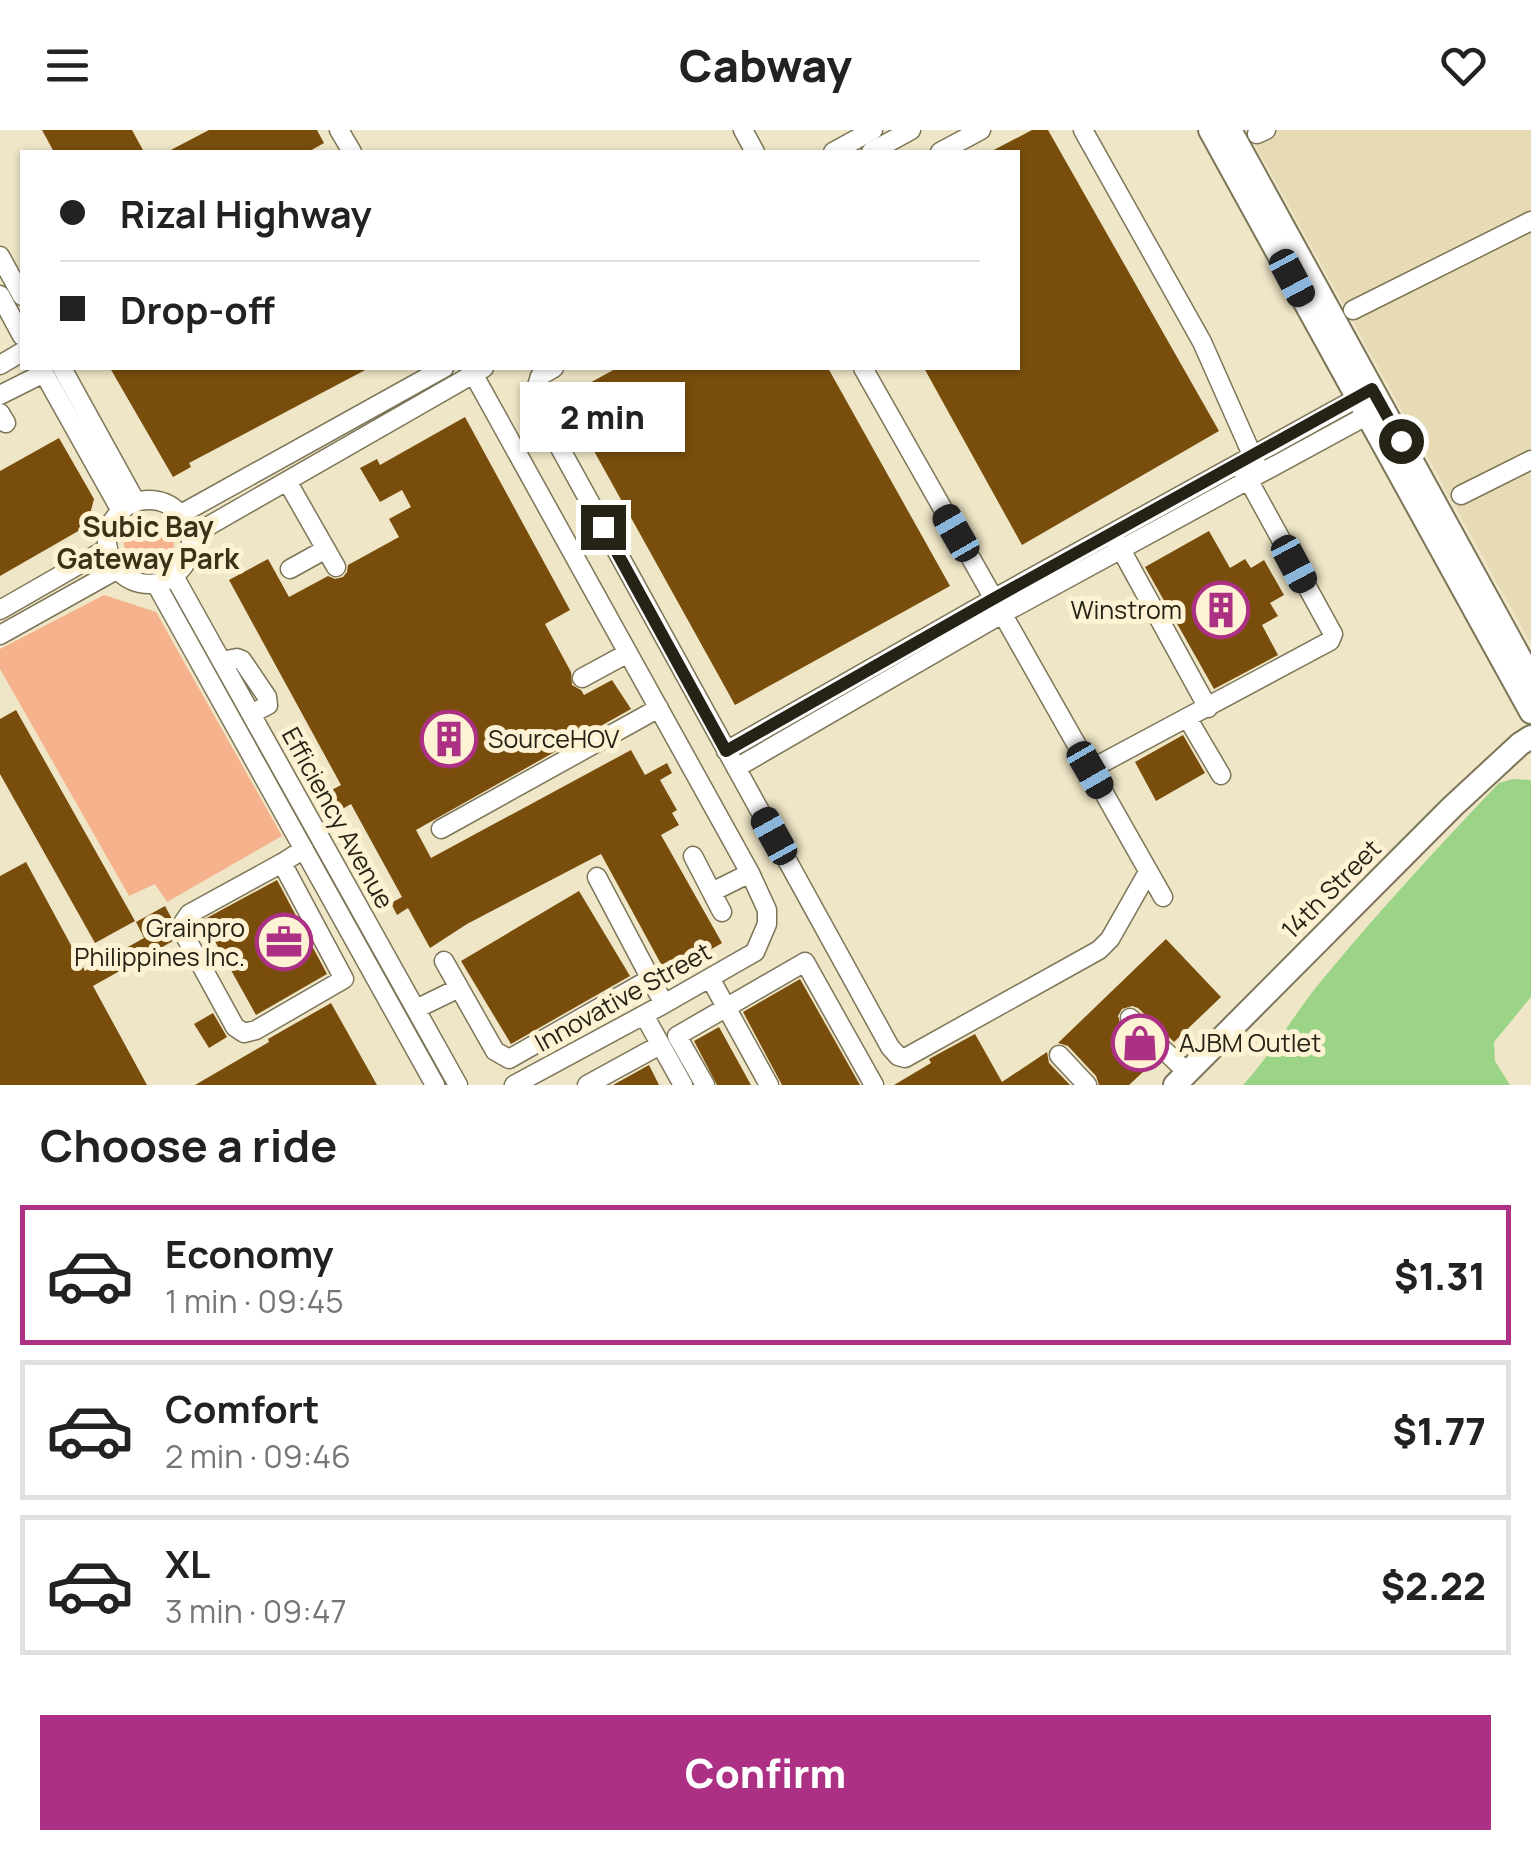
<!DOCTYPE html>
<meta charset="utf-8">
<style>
:root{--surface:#fff;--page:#f2f2f2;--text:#222;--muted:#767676;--line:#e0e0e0;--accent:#ac3185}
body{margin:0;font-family:Manrope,sans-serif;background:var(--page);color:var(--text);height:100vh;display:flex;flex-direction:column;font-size:38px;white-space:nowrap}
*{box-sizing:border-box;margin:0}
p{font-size:32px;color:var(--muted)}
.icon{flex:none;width:55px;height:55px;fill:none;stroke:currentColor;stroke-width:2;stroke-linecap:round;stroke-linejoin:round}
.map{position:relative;height:955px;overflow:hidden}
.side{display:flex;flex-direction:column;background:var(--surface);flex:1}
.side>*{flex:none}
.banner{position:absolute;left:20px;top:20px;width:1000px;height:220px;border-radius:0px;box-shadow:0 2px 8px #0004;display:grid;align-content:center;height:220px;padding:0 40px;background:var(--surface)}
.end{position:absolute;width:45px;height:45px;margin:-22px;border:12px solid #252216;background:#fff;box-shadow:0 0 0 5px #fff}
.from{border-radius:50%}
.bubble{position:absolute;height:70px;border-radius:0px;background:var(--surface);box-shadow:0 2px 8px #0004;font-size:32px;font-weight:800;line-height:70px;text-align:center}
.car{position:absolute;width:30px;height:60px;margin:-30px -15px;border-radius:12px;box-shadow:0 0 8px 2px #0007;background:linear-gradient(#222 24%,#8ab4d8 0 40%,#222 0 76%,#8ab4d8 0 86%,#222 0)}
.banner b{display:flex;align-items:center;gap:35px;height:95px;font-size:38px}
.banner b+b{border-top:2px solid var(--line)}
.banner i{width:25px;height:25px;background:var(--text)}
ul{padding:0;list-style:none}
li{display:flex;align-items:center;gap:30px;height:140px;margin:0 20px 15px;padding:0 20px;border:5px solid var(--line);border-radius:0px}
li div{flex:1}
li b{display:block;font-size:38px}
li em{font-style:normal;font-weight:800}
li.on{border-color:var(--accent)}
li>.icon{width:90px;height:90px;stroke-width:1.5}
h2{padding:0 40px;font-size:45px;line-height:120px}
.action{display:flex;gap:20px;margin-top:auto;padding:20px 40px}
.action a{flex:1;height:115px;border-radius:0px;background:var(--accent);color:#fff;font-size:40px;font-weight:800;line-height:115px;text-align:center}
header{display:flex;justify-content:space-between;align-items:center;height:130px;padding:0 40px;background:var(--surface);font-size:45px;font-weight:800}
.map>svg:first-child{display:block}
.built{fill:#e6dbb5}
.green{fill:#f6b28c}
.water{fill:#9bd387}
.building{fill:#794e0c}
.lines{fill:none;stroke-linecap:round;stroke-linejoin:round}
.minor-casing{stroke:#7d7558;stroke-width:21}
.major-casing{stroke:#7d7558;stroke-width:26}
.minor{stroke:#fff;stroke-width:18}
.major{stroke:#fff;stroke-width:22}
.route{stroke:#252216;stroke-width:12}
.labels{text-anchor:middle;stroke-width:10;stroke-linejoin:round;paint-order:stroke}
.poi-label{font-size:25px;fill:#252216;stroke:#fdf3d4;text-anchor:end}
.street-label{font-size:25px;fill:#252216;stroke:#fdf3d4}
.neighbourhood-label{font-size:28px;font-weight:bold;fill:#3a3218;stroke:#fdf3d4}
</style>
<header><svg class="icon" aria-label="menu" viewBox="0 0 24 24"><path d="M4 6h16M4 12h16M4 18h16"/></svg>Cabway<svg class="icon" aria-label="heart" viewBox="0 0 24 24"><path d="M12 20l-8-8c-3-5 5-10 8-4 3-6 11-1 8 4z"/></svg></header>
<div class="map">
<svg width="1531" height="955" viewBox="0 0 1531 955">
<rect width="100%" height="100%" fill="#efe6c7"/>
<path class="built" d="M1247,0H1531V514Z"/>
<path class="green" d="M124 412a25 25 0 1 1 50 0a25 25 0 1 1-50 0Z
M104,465L156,482L282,706L167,772L155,754L129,766L0,539V519Z"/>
<path class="water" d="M1513,649L1531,650V867L1494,912L1495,931L1510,955H1243C1273,922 1294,884 1322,850C1378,782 1438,717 1499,653Z"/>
<path class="building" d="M42,0H132L144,22H54Z
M209,0H317L324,13L308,22H167Z
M1032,0H1048L1219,301L1022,415L924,238H1018V22H990Z
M110,238H369L189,333L191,337L173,347Z
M617,238H828L950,456L735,575L564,267Z
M465,287L570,480L545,494L571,542L572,555L581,560L584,565L612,550L631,579L416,700L431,728L631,620L645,645L667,633L672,643L660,650L677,680L672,683L679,695L661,705L722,813L667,845L601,724L467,794L430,818L408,778L397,785L391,773L402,767L351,674L339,681L328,662L341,655L229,450L268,429L289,467L328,446L335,449L343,447L347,442L348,435L399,407L389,389L411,377L402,360L380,372L360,338L377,329L380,335Z
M59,308L94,369L87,396L0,446V341Z
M1209,401L1230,438L1245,429L1251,438L1264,430L1284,465L1270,473L1278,486L1262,495L1278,525L1214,559L1145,437Z
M16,580L135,791L95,813L0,644V589Z
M1183,605L1205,643L1156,671L1135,632Z
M26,732L85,841L144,808L136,792L165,776L172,789L173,811L93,856L147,955H0V746Z
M277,750L327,844L256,885L203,790Z
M579,761L630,846L511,914L461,831Z
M1166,809L1221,867L1174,912L1138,878L1132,876L1122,879L1118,886L1121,896L1156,930L1129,955H1099L1096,946L1068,916L1058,913Z
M800,849L860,955H782L743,882Z
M331,873L377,955H195L269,912L268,909Z
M213,883L227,907L209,918L194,894Z
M719,897L751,955H717L694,911Z
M975,904L1002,952L1047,922L1049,933L1070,955H894L931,933L929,929Z
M649,935L659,955H613Z"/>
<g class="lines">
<g class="minor-casing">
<path id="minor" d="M339,0L352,22
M743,0L755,22
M1083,0L1202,212L1257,336
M1257,4L1266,0
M833,22L873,0
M871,22L911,0
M940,22L981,0
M0,126L22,166
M0,165L22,206
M1353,180L1531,91
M0,235L22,222
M41,238L121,381
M62,238L136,372
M470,238L750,743L767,780V794L755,822L664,874L514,955
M554,238L540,246L533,269L890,917L898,926L905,928L1099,820L1110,809L1148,742
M863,238L1163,767
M0,265L44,243
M0,283L6,293
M287,351L336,437
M1461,365L1531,330
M107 412a42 42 0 1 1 84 0a42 42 0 1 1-84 0Z
M181,384L444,238
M191,406L484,238
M1117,412L1208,578
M290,439L326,419
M174,446L458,955
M156,454L435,955
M0,480L108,418
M0,505L118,439
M222,531L237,528L242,530L267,567L268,575L251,584
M582,548L628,523
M1188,589L1221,645
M726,621L993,469L1368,262
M736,638L1002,484L1377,280
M1091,639L1330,511L1333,504L1244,342
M441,699L659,578
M693,726L722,782
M282,733L344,849L256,900L244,903L235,897L184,804L183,793L189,784L282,733L304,719
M597,747L664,874
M712,762L750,743
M444,831L495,921L509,929L650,849
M710,848L769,955
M416,879L459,858
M644,885L683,955
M1130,888L1187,942
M1059,925L1087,955
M587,955L660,915
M705,955L677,906L805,832L874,955"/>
</g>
<g class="major-casing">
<path id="major" d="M1210,0L1531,582
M1230,0L1531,548
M1175,955L1452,677L1520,614L1531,607"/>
</g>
<use href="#minor" class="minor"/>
<use href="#major" class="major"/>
</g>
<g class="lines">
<path class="route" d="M603,397L726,621L993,469L1372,259L1401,311"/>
</g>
<defs>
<g id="building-ring" transform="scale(2.875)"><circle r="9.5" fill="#fdf3d4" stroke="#ac3185" stroke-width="1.5"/><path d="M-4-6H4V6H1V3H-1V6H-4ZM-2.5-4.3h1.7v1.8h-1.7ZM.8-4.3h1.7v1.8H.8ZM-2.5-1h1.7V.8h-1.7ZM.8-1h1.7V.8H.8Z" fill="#ac3185"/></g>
<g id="office-ring" transform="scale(2.875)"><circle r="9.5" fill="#fdf3d4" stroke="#ac3185" stroke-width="1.5"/><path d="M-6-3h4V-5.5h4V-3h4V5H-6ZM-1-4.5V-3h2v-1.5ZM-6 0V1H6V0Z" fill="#ac3185"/></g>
<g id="shop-ring" transform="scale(2.875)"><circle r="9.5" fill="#fdf3d4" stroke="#ac3185" stroke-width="1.5"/><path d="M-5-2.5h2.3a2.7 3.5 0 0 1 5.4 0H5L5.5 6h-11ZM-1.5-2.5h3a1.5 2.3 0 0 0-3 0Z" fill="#ac3185"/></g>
</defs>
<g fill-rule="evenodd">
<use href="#building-ring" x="1221" y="480"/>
<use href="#building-ring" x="449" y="609"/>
<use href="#office-ring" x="284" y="812"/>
<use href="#shop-ring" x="1140" y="913"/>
</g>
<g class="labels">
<g class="poi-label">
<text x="1182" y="489">Winstrom</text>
<text x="488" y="618" text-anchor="start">SourceHOV</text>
<text x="245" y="807">Grainpro<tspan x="245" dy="29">Philippines Inc.</tspan></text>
<text x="1179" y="922" text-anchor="start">AJBM Outlet</text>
</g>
<g class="street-label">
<text transform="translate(338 688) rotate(61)" y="9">Efficiency Avenue</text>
<text transform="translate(1331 759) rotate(-45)" y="9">14th Street</text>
<text transform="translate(623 867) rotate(-29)" y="9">Innovative Street</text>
</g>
<g class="neighbourhood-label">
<text x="148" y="407">Subic Bay<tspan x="148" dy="32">Gateway Park</tspan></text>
</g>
</g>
</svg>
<i class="end from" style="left:1401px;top:311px"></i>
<i class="end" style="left:603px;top:397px"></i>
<div class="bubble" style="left:520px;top:252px;width:165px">2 min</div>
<i class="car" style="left:1292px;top:148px;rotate:152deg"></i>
<i class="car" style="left:956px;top:403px;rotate:330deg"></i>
<i class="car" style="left:1294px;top:434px;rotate:152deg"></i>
<i class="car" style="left:1090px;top:640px;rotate:150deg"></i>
<i class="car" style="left:774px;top:706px;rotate:331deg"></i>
<div class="banner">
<b><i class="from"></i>Rizal Highway</b>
<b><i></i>Drop-off</b>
</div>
</div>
<section class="side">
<h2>Choose a ride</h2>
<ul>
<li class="on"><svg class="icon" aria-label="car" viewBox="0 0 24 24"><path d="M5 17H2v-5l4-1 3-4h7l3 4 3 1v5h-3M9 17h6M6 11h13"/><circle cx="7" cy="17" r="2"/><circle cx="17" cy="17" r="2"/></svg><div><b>Economy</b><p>1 min · 09:45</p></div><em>$1.31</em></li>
<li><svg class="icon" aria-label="car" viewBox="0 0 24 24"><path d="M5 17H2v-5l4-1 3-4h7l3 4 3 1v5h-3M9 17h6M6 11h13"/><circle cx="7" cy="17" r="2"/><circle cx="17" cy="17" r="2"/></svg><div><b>Comfort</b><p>2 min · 09:46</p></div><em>$1.77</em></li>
<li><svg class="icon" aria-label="car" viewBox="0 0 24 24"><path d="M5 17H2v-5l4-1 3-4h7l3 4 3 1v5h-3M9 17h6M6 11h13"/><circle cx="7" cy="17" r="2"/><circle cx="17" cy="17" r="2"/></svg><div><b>XL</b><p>3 min · 09:47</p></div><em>$2.22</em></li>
</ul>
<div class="action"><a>Confirm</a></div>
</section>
